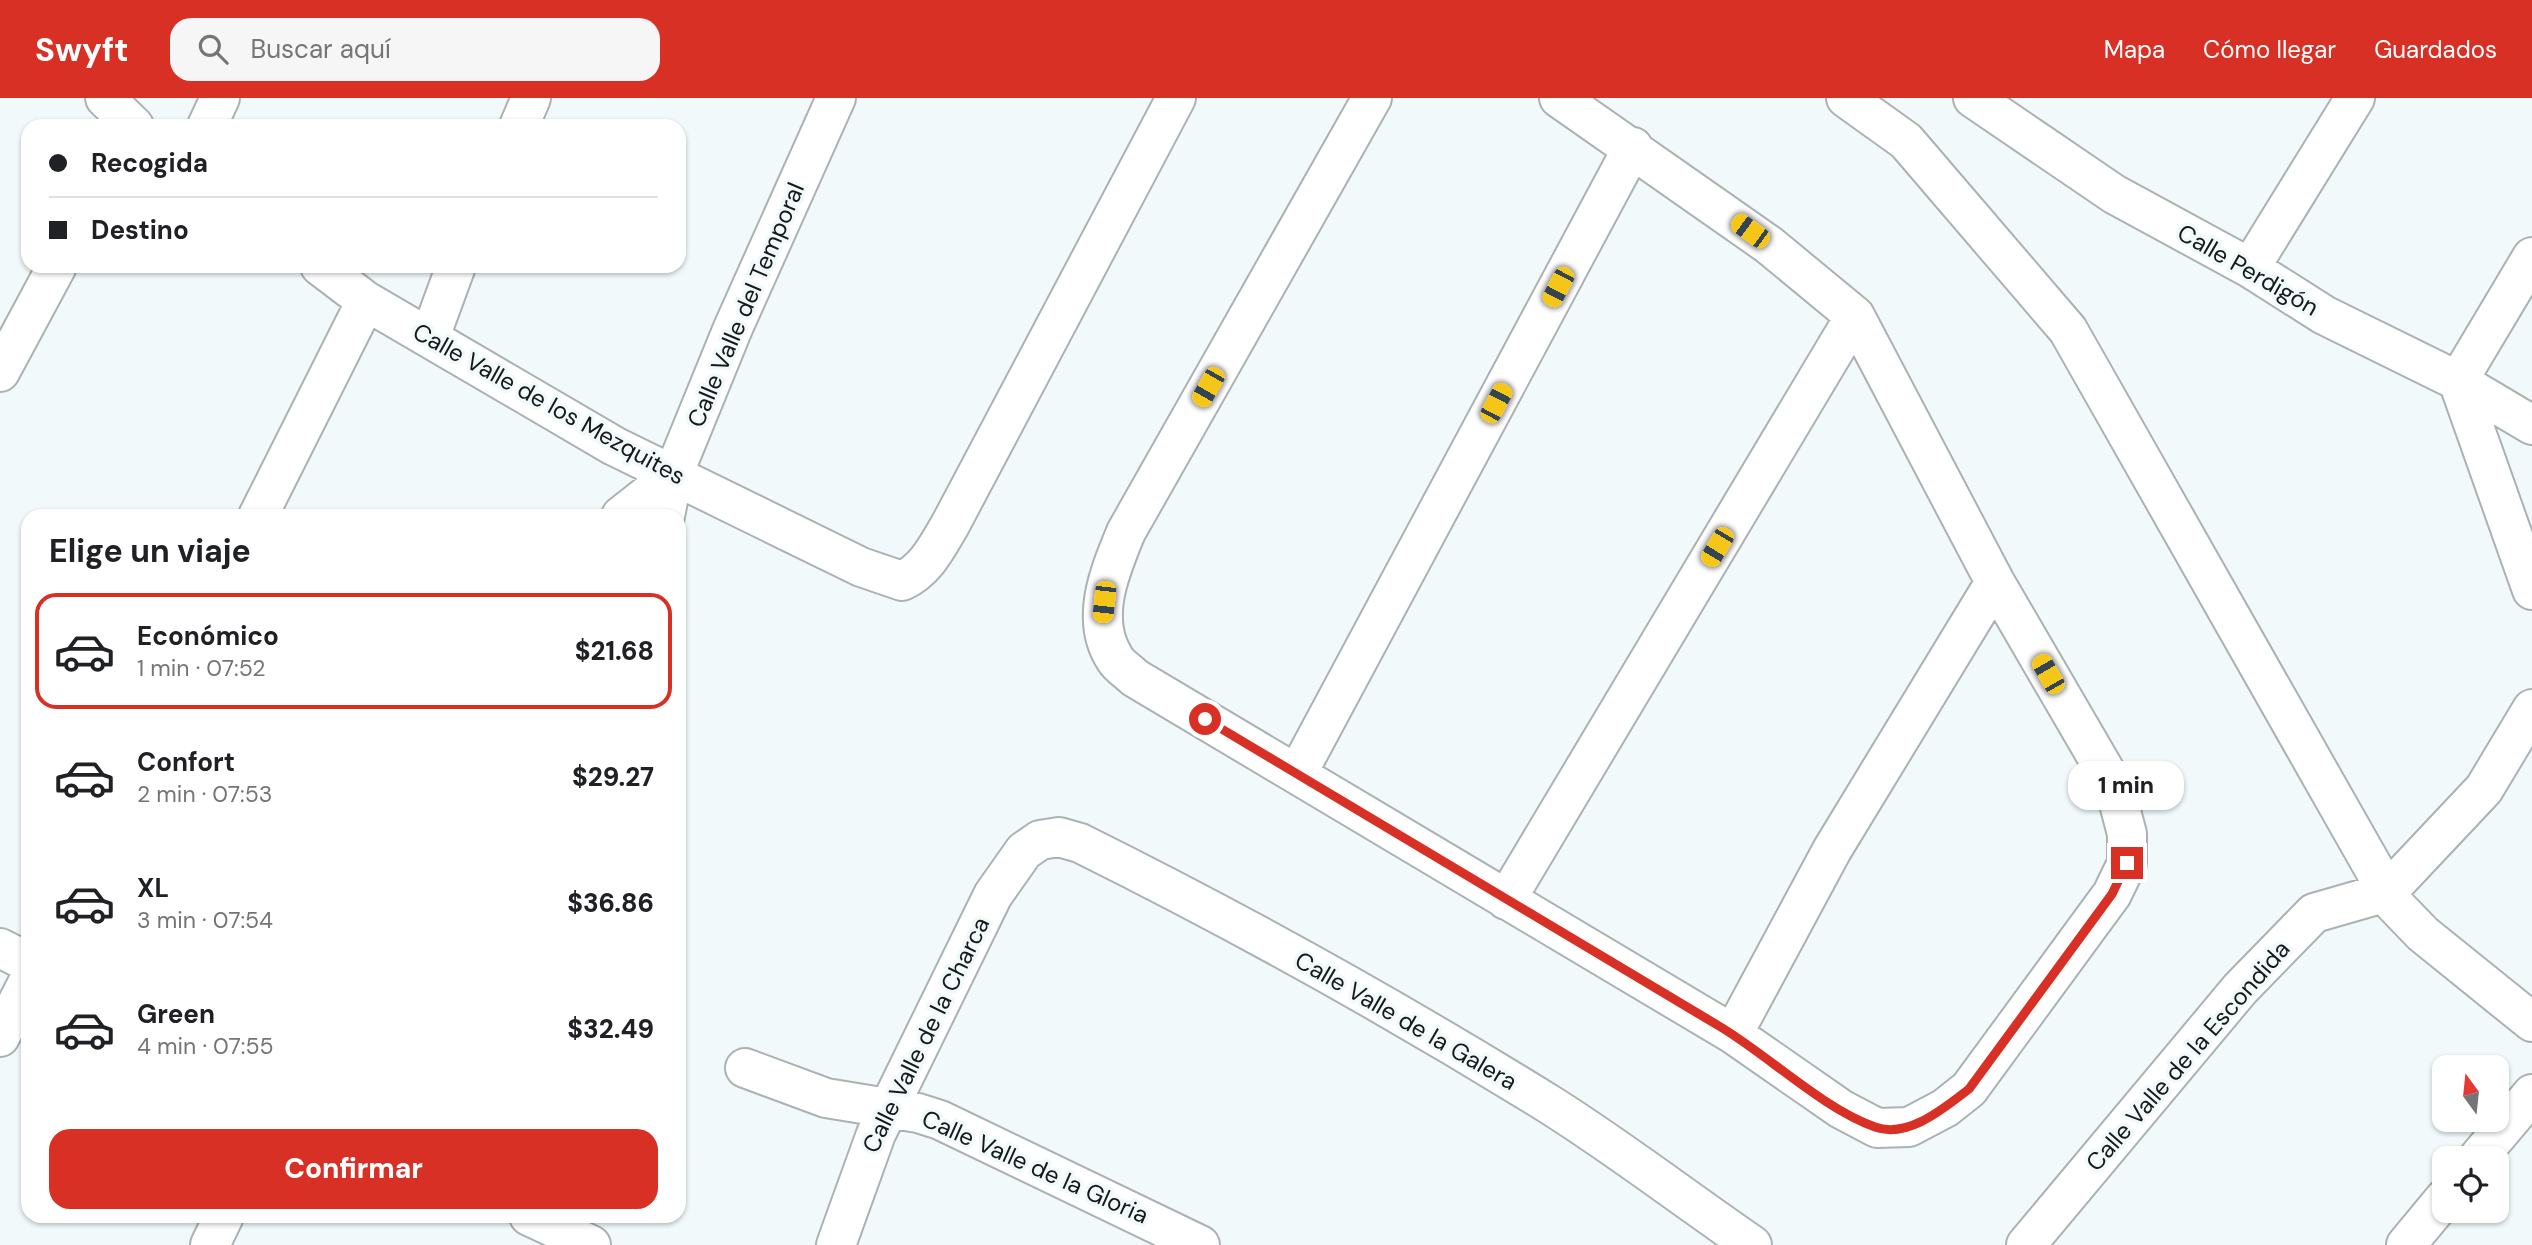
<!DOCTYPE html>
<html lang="es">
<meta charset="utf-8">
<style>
:root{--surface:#fff;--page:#f6f6f6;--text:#202124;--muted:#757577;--line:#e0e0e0;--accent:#d93025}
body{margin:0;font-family:"DM Sans",sans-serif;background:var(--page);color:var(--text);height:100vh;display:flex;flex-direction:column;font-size:26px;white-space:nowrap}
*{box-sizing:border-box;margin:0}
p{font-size:23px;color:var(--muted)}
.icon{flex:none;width:38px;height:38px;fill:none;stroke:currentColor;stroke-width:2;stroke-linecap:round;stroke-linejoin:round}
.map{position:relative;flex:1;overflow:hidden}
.side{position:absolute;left:21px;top:411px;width:665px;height:714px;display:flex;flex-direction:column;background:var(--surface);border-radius:21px;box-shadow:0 2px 5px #0004}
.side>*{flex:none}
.banner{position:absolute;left:21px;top:21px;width:665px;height:154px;border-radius:21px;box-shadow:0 2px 5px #0004;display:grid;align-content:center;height:154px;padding:0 28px;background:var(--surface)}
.needle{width:46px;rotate:345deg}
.buttons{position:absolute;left:2432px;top:957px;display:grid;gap:14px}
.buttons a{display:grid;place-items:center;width:77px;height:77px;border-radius:14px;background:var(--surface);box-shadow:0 2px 5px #0004;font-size:35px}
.end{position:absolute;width:32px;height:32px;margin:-16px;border:9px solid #d93025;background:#fff;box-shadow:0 0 0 4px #fff}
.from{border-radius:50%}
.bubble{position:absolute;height:49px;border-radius:21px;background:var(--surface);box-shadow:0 2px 5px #0004;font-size:23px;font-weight:800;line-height:49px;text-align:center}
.car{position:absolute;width:21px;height:42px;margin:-21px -10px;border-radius:9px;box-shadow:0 0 5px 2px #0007;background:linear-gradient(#f5c518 24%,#345 0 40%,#f5c518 0 76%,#345 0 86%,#f5c518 0)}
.banner b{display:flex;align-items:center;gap:24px;height:66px;font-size:26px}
.banner b+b{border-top:2px solid var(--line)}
.banner i{width:18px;height:18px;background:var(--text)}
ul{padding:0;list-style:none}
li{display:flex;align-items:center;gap:21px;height:116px;margin:0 14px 10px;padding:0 14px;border:4px solid transparent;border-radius:21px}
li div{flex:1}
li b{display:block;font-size:26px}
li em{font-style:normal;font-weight:800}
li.active{border-color:var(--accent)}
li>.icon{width:63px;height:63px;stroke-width:1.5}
h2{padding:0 28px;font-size:32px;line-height:84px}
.action{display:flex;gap:14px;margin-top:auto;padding:14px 28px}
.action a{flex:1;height:80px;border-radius:21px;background:var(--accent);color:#fff;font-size:28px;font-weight:800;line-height:80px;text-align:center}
header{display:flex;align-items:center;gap:42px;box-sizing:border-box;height:98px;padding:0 35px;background:var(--accent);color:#fff}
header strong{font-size:33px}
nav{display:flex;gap:38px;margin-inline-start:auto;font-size:24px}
.search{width:490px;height:63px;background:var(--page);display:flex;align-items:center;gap:18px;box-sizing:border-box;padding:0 24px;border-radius:21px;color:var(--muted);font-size:26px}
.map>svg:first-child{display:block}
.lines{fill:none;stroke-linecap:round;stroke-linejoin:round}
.minor-casing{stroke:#abb2b3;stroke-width:42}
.minor{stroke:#fff;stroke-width:38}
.route{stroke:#d93025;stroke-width:9}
.labels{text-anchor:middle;stroke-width:7;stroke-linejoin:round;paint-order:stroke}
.street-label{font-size:24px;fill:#161919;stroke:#f1f9fa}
</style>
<header>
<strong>Swyft</strong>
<div class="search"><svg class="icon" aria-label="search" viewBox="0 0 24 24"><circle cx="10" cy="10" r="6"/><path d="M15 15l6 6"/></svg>Buscar aquí</div>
<nav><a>Mapa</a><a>Cómo llegar</a><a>Guardados</a></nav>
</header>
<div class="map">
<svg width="2532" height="1147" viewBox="0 0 2532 1147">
<rect width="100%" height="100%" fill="#f1f9fa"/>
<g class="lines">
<g class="minor-casing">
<path id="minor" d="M105,0L134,28
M1372,0L1126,434C1110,473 1089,521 1115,561C1119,568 1129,574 1135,580L1733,936L1841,1011L1877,1030L1909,1029L1945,1010L1969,991L2112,796L2127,765V736L2115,690L1995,484L1855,218L1769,147L1559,0
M1846,0L1906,43L2068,232L2394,806L2423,836L2532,924
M1973,0L2114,96L2250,170L2324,217L2458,283L2532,327
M207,28L220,0
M519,28L531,0
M2532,159L2458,283L2532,492
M320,168L366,203L614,348L861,469L902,483C926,472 937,449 950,427L1176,0
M2250,170L2355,0
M430,239L456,168
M0,274L57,168
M258,418L366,203
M621,418L673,377
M665,418L673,377L733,230L836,0
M1297,676L1633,49
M1506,802L1855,218
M0,850L28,864
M1733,936L1832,752L1995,484
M0,939L28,884
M745,970L826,1000L918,1015L940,1022L1200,1147
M2478,1060L2532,996
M529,1118L591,1147
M210,1147L224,1118
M836,1147L876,1036L993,797L1024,753L1040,742L1059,739L1080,745C1241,825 1399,913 1552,1008C1620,1051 1685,1101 1752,1147
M2026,1147L2240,891L2314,815L2387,794L2484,691L2532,611
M2406,1147L2445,1100"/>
</g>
<use href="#minor" class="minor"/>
</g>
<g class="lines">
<path class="route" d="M1205,621C1376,724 1547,827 1719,928C1768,957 1822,1010 1875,1029C1908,1041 1944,1010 1969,991L2112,796L2127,765"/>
</g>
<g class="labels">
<g class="street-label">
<text transform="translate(2248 172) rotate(30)" y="8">Calle Perdigón</text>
<text transform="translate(746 207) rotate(-67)" y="8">Calle Valle del Temporal</text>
<text transform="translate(549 306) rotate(29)" y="8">Calle Valle de los Mezquites</text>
<text transform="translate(1406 923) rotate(30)" y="8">Calle Valle de la Galera</text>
<text transform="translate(926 937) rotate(-64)" y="8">Calle Valle de la Charca</text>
<text transform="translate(2188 958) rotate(-49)" y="8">Calle Valle de la Escondida</text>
<text transform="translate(1035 1069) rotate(24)" y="8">Calle Valle de la Gloria</text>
</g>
</g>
</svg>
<div class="buttons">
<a><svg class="needle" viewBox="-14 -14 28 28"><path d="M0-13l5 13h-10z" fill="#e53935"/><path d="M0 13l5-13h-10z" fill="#757577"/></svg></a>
<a><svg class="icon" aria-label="locate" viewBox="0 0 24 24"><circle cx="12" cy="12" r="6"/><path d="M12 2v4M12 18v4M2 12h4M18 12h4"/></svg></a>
</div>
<i class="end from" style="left:1205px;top:621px"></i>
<i class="end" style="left:2127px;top:765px"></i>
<div class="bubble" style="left:2068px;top:663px;width:116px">1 min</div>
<i class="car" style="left:1750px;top:133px;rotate:306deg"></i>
<i class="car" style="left:1558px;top:189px;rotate:208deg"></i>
<i class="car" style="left:1208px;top:289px;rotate:210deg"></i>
<i class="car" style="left:1496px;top:305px;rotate:28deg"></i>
<i class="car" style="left:1717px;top:449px;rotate:211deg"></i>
<i class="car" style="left:1104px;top:504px;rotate:186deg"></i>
<i class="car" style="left:2048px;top:576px;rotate:330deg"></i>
<div class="banner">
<b><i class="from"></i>Recogida</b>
<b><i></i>Destino</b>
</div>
<section class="side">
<h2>Elige un viaje</h2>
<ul>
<li class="active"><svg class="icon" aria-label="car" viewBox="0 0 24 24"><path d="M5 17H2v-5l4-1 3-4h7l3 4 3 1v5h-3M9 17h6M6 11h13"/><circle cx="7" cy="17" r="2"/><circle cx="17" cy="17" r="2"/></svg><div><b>Económico</b><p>1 min · 07:52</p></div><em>$21.68</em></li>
<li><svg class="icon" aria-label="car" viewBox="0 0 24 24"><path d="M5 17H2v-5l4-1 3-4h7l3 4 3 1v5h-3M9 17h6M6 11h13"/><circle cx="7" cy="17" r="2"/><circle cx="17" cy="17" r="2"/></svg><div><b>Confort</b><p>2 min · 07:53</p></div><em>$29.27</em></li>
<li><svg class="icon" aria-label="car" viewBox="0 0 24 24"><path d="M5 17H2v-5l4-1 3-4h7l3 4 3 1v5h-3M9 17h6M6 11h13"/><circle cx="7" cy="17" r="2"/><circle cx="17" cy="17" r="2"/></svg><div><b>XL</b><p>3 min · 07:54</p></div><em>$36.86</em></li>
<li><svg class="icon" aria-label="car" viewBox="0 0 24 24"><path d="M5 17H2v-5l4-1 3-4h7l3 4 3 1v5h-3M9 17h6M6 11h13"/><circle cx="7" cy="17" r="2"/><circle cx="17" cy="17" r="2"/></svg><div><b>Green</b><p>4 min · 07:55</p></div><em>$32.49</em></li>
</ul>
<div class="action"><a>Confirmar</a></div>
</section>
</div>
